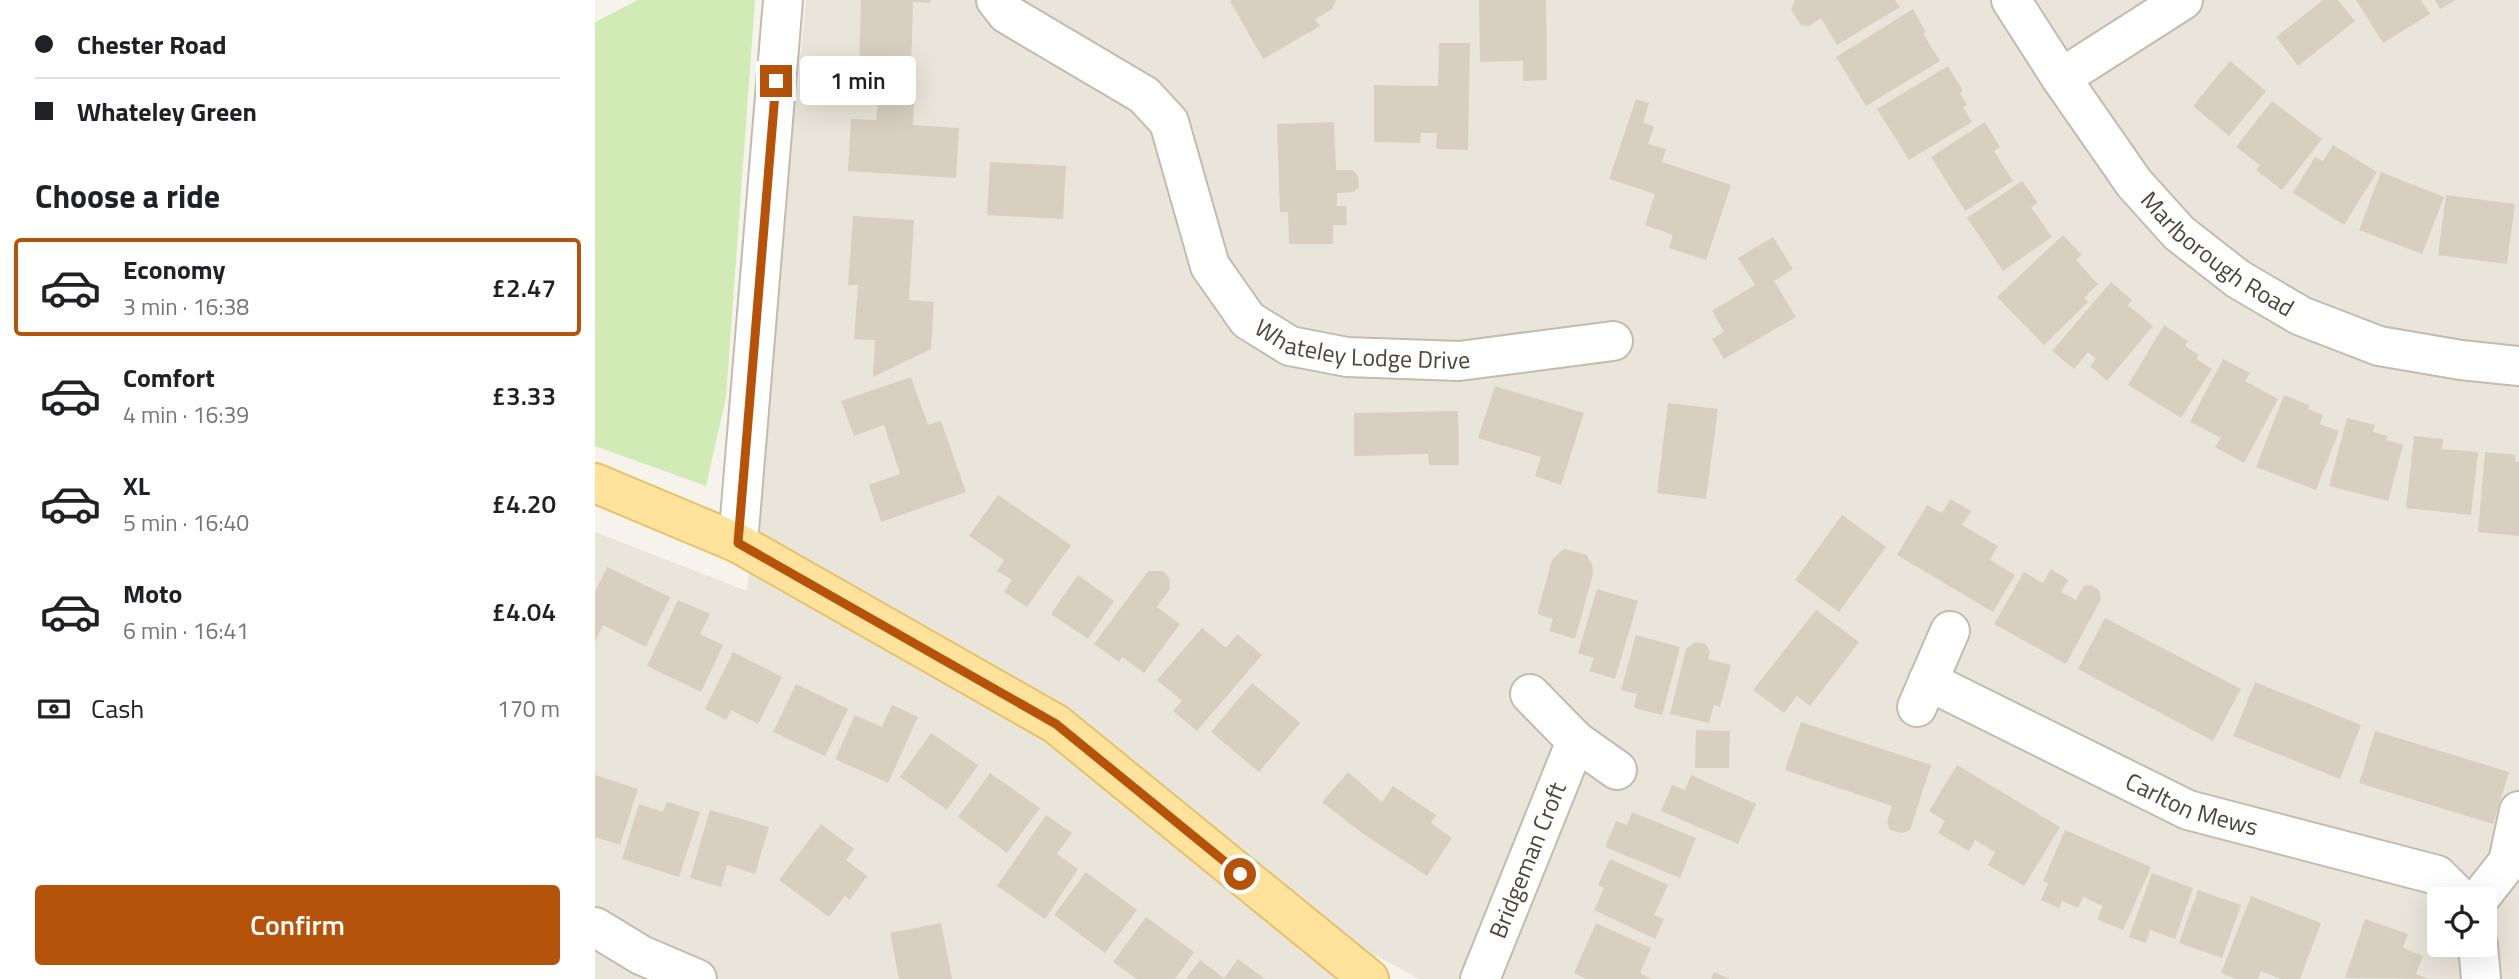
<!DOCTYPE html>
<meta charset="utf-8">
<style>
:root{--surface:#fff;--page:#f6f6f6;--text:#202124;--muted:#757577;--line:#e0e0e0;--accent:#b45309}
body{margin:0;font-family:"Titillium Web",sans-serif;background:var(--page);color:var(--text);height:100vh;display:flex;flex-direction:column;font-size:26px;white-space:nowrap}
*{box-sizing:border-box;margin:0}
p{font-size:23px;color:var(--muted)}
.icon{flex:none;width:38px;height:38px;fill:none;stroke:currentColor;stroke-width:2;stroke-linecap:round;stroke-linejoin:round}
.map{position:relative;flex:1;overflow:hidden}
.details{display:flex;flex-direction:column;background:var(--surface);width:595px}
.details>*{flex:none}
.hud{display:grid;align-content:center;height:154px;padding:0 35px;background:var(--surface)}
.tools{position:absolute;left:1832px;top:887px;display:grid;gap:14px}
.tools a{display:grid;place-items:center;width:70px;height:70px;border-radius:7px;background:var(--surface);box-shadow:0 7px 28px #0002;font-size:35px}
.end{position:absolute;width:32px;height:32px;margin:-16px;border:9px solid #b45309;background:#fff;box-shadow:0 0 0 4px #fff}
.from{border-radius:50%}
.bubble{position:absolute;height:49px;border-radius:7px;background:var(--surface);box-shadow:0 7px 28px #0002;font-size:23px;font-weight:600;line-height:49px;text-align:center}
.hud b{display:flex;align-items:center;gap:24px;height:66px;font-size:26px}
.hud b+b{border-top:2px solid var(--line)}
.hud i{width:18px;height:18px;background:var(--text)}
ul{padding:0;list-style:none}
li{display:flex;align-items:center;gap:21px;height:98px;margin:0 14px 10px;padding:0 21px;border:4px solid transparent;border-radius:7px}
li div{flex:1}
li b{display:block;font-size:26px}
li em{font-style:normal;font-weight:600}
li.active{border-color:var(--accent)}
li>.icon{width:63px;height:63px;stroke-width:1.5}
h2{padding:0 35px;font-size:32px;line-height:84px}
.pay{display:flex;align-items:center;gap:18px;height:77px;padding:0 35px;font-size:26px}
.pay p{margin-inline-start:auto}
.action{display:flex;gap:14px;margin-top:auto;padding:14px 35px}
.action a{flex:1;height:80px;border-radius:7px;background:var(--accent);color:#fff;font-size:28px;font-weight:600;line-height:80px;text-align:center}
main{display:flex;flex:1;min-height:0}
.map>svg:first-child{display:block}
.residential{fill:#eae5da;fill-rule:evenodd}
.green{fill:#d2eab5}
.building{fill:#d8cfc1}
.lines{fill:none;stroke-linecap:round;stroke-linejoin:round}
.minor-casing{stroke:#c2bbae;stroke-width:42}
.major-casing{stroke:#e6c16a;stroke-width:42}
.minor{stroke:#fff;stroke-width:38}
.major{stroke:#ffe39c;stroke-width:38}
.route{stroke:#b45309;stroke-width:9}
.labels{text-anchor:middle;stroke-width:7;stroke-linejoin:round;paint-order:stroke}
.street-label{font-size:24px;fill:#4b4439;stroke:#fff}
</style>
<main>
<section class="details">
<div class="hud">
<b><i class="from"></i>Chester Road</b>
<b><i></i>Whateley Green</b>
</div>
<h2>Choose a ride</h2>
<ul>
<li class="active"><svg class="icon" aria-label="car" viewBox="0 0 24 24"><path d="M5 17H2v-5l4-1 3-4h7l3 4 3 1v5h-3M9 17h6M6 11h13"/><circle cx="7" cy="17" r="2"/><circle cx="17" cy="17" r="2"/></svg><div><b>Economy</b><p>3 min · 16:38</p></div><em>£2.47</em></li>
<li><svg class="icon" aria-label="car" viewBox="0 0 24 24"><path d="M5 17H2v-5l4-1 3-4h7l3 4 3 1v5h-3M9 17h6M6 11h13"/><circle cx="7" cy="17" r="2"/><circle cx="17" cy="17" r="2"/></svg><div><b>Comfort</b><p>4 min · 16:39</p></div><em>£3.33</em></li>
<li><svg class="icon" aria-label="car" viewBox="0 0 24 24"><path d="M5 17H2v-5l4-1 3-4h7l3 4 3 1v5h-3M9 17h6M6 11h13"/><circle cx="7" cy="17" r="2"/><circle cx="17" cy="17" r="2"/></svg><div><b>XL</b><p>5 min · 16:40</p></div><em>£4.20</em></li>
<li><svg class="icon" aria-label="car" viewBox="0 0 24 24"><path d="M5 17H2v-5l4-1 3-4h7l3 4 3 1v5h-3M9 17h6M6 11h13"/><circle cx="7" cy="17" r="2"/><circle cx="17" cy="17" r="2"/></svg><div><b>Moto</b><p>6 min · 16:41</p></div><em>£4.04</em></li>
</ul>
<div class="pay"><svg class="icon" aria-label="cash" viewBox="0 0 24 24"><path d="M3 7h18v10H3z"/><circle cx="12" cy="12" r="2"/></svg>Cash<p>170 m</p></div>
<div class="action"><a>Confirm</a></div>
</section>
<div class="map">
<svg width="1924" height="979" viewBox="0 0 1924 979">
<rect width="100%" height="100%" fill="#f6f3ec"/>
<path class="residential" d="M211,0H1924V979H824L782,956L772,979H0V532L152,591ZM1844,900H1890V945H1844Z"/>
<path class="green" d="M43,0H160L131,397L111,486L0,446V22Z"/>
<path class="building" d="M266,0H336L335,3L318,2L316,72L264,71Z
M637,0H741L737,9L720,19L725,26L668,59L635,1Z
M884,0H951L952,80L928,81V61L885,62Z
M1200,0H1300L1305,7L1242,45L1226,18L1214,26L1206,25L1196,10Z
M1728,0H1743L1760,21L1703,66L1681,37Z
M1761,0H1826L1835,14L1788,43Z
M1840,0H1861L1845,9Z
M1318,9L1331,32L1328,34L1345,61L1271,106L1241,57Z
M844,43H875L873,150L841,149L842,133H826L825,143L779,142V85L843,86Z
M1635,61L1671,91L1634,136L1598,106Z
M1353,66L1368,91L1365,93L1372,105L1368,107L1377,122L1314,160L1282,109Z
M1041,99L1054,103L1048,122L1059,127L1053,144L1071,149L1067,162L1136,185L1111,260L1074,248L1078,235L1050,225L1060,194L1014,179Z
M1677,101L1727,139L1687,190L1661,170L1665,165L1641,147Z
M283,102L319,104L318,125L364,128L361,178L253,171L256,119L281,120Z
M739,122L741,170H758L763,176L764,187L759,192L742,193V206H751L752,225H738V244H694L693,212H685L682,124Z
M1390,122L1405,147L1399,151L1418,181L1370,211L1336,157Z
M1738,145L1782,172L1749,225L1698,193L1720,157L1728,161Z
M395,162L471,166L468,219L392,215Z
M1786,172L1849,197L1827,254L1764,230Z
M1427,181L1443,203L1436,207L1457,237L1408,271L1372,218Z
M1851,195L1920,204L1912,264L1843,255Z
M258,216L319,220L314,300L339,302L336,349L278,377L280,340L259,339L263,285H253Z
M1468,235L1487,255L1481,260L1503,284L1489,298L1493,302L1449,345L1402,297Z
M1178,237L1198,269L1179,281L1201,317L1129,359L1117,339L1129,332L1117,311L1160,285L1143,258Z
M1516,282L1537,300L1533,305L1558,326L1512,381L1495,366L1501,359L1493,352L1479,369L1457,351Z
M1569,325L1593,341L1590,346L1604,355L1601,359L1617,369L1586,418L1533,385Z
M1628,359L1655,373L1650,381L1683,399L1649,463L1620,447L1626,438L1595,422Z
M316,377L333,425L346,421L371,492L286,522L274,485L305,474L289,425L259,436L246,401Z
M900,386L989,413L966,485L940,476L946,457L883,438Z
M1689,395L1714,405L1713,409L1728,415L1725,424L1744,431L1721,490L1661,467Z
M1073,403L1123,409L1111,499L1062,493Z
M863,411L864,465H834L833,454L759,456V413Z
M1752,418L1780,425L1778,432L1793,436L1791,440L1808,445L1793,501L1734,486Z
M1819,436L1848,439L1847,449L1883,452L1876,515L1811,508Z
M1890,452L1921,455L1920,461L1924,462V536L1883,532Z
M403,495L476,545L432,607L409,592L417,580L402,571L409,560L374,536Z
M1355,499L1376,511L1367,525L1403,546L1395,560L1420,575L1398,612L1302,555L1332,505L1347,513Z
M1247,515L1291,547L1244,612L1200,580Z
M969,549L992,555L997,564L998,574L980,639L954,631L958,619L942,614L957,560Z
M12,567L75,597L51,647L8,625L0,642V592Z
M1456,569L1473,580L1466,592L1481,600L1489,586L1496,585L1504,590L1506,599L1471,664L1399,624L1429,572L1448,583Z
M553,571H568L574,578L575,589L562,607L585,624L549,673L527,657L524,662L499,644Z
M483,575L519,601L493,639L456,614Z
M1002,589L1043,601L1020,679L994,671L999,658L983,653Z
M83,600L115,614L105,634L128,645L106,692L52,666Z
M1221,610L1264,642L1215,706L1202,696L1189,713L1158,690Z
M1510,618L1646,689L1618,741L1483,669Z
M607,628L631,648L642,634L667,655L602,731L578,711L587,701L562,680Z
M1041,635L1085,647L1067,715L1039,708L1042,694L1026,690Z
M1100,642L1111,644L1115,653L1113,659L1136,665L1125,707L1119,705L1114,723L1075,714L1091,649Z
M138,652L187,677L163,724L136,710L131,720L110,709Z
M1660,682L1766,725L1745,779L1638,736Z
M657,683L705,723L664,772L616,732Z
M201,684L253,709L230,756L178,732Z
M297,705L323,717L293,783L240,759L260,715L287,727Z
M1206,722L1336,765L1315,830L1307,833L1295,830L1292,822L1297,806L1190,770Z
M1101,730L1135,731L1134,768H1100Z
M1780,731L1914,772L1898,824L1764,783Z
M336,733L383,765L352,810L305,777Z
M1362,765L1465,827L1429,886L1393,865L1400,852L1380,840L1374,851L1343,833L1350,821L1334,811Z
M753,772L787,802L798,786L841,815L836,823L857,838L832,876L767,833L727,802Z
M395,773L445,808L412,853L363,817Z
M0,775L43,789L25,845L0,837Z
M1096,775L1161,804L1143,844L1066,811L1077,785L1090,790Z
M72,802L105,812L84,877L27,859L44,804L68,812Z
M115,810L174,827L160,874L132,865L126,887L95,878Z
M1037,812L1101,838L1085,878L1010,847L1021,821L1032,825Z
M451,815L477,833L462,854L483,869L450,919L402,886Z
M226,824L259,849L251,860L272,876L255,900L250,896L234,917L184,880Z
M1470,830L1556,867L1528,930L1502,919L1508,906L1488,897L1483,908L1467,901L1464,908L1446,900L1453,883L1448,881Z
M1015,859L1073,885L1059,915L1069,919L1060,939L999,910L1009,888L1003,885Z
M491,872L542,910L510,953L459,915Z
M1557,873L1598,888L1580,939L1555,930L1551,943L1534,937Z
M1603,890L1646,905L1627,958L1584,943Z
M1656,896L1726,923L1705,979H1686L1666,971L1663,979H1641L1626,973Z
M551,917L599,952L580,979H542L518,962Z
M1770,919L1813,934L1808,948L1828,956L1821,974L1834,979L1750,978Z
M346,923L357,979H304L295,933Z
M1001,923L1056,948L1045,973L1057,979H991L979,973Z
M643,959L670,979H591L605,960L629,978Z
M1119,972L1135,979H1116Z"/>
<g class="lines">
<g class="minor-casing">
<g id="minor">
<path id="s1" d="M401,0L412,14L549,95L574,122L615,266L653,320L695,346L752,357L864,361L1018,341"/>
<path id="s2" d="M1416,0L1466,78L1539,183L1584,233L1643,279L1706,316L1784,346L1866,360L1924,366"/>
<path d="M1466,78L1588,0"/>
<path d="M143,543L188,0"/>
<path id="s3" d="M1333,681L1593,810L1842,875L1867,900"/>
<path d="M935,694L981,741L1022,770"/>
<path d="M1322,707L1355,631"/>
<path d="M1883,900L1913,862L1924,811"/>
<path d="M0,927L46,955L102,979"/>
<path d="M1883,945L1886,979"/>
<path id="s4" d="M885,979L981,741"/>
</g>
</g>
<g class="major-casing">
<path id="major" d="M0,483L143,543L461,724L774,979"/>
</g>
<use href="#minor" class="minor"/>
<use href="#major" class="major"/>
</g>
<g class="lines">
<path class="route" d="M181,81L143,543L461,724L645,874"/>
</g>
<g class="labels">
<g class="street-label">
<text dy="8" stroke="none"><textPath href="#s2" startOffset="331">Marlborough Road</textPath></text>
<text dy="8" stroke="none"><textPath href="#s1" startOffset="550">Whateley Lodge Drive</textPath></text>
<text dy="8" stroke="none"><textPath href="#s3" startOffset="292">Carlton Mews</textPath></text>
<text dy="8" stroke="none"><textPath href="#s4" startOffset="128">Bridgeman Croft</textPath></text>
</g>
</g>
</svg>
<div class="tools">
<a><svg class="icon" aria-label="locate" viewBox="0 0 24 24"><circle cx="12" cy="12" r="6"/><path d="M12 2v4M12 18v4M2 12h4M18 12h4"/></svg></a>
</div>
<i class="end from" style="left:645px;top:874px"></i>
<i class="end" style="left:181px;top:81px"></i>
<div class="bubble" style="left:205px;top:56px;width:116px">1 min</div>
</div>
</main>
